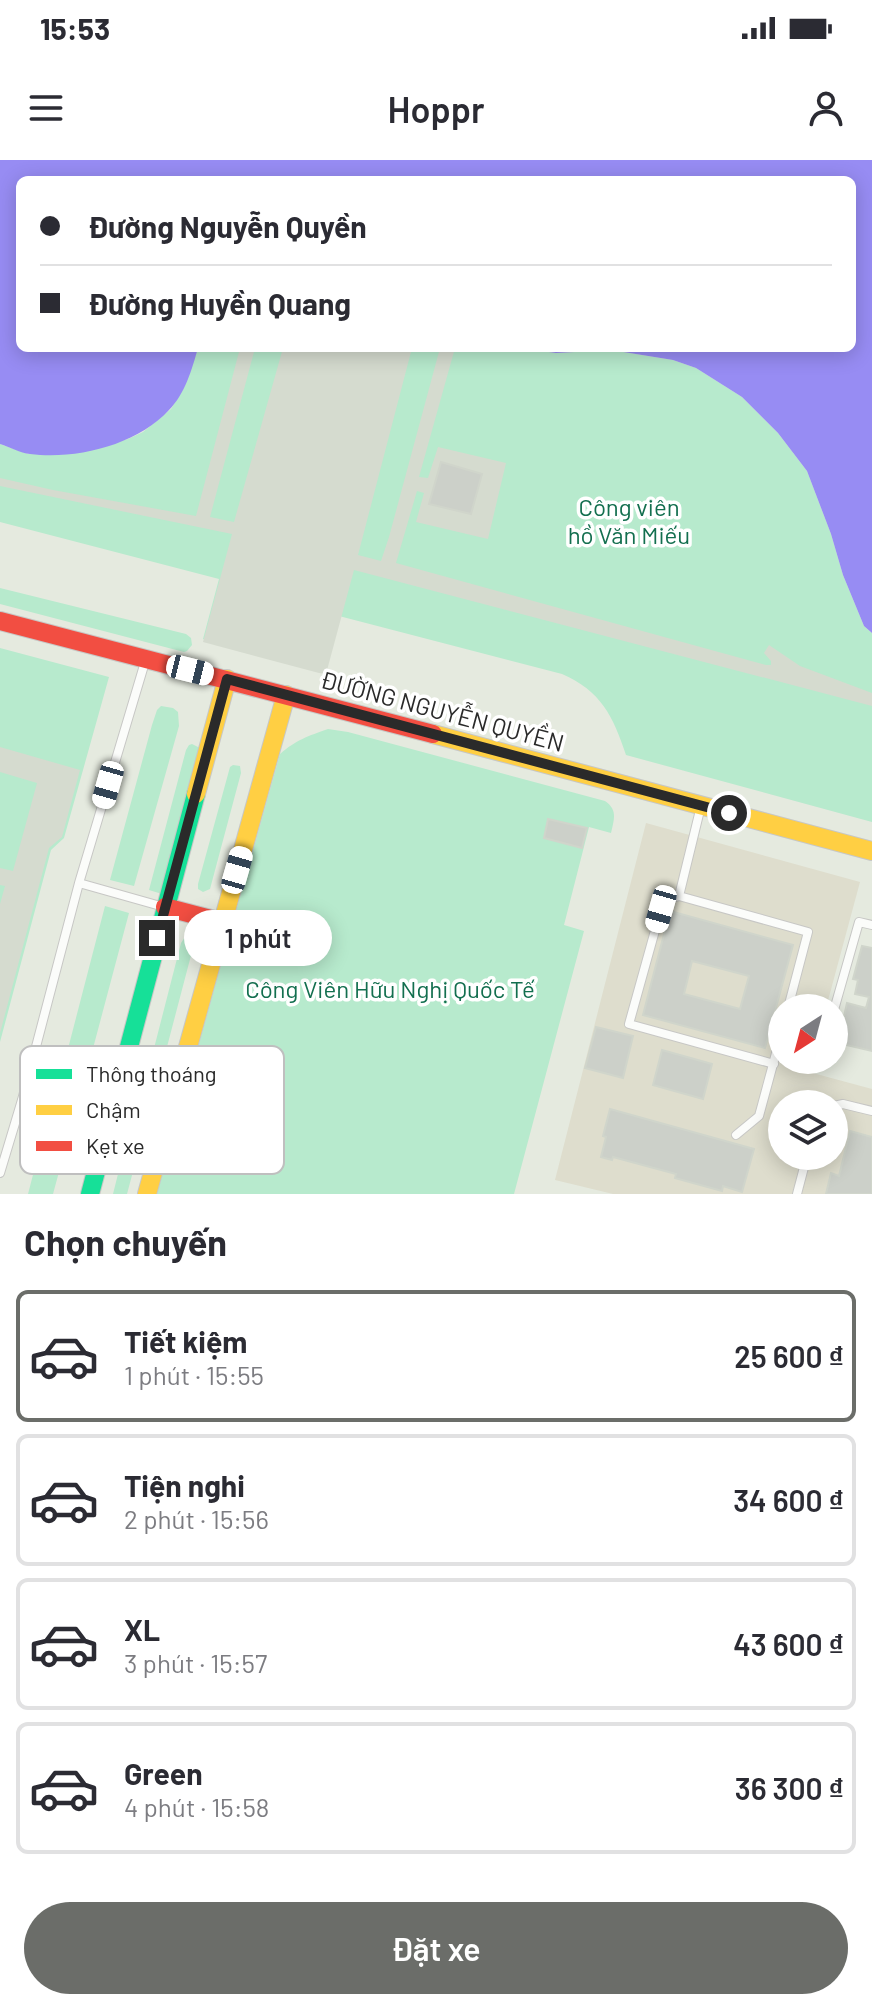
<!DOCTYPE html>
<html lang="vi">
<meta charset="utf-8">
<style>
:root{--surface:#fff;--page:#f7f7f7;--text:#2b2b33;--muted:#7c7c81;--line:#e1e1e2;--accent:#6b6d69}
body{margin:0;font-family:Barlow,sans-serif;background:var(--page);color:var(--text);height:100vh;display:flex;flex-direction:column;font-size:30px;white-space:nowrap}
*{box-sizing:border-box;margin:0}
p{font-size:26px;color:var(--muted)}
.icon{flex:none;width:44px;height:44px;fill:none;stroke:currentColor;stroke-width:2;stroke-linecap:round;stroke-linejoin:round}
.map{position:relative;height:1034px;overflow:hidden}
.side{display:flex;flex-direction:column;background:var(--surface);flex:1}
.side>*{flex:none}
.guide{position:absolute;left:16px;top:16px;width:840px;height:176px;border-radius:12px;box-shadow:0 4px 20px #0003;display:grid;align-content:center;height:176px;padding:0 24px;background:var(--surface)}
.needle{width:52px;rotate:216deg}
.fabs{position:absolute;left:768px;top:834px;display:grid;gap:16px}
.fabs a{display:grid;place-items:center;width:80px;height:80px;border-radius:50%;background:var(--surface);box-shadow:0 4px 20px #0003;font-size:40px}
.end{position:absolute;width:36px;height:36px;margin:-18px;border:10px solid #2a2a2a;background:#fff;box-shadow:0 0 0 4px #fff}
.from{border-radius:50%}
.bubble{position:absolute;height:56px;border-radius:28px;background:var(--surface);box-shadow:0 4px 20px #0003;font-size:26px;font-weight:600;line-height:56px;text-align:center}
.car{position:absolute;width:24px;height:48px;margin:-24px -12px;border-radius:10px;box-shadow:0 0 6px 2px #0007;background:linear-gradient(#fff 24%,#345 0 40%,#fff 0 76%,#345 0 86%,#fff 0)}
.guide b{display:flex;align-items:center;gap:28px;height:76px;font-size:30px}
.guide b+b{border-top:2px solid var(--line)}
.guide i{width:20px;height:20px;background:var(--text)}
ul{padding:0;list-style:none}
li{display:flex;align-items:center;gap:24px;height:132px;margin:0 16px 12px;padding:0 8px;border:4px solid var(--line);border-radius:12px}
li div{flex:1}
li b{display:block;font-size:30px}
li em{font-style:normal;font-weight:600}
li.on{border-color:var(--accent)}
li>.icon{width:72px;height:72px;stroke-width:1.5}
h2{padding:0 24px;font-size:36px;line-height:96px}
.primary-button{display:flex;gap:16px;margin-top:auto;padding:16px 24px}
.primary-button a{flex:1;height:92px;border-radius:48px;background:var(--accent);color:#fff;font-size:32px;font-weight:600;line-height:92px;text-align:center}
.status{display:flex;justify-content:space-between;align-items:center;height:56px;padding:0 40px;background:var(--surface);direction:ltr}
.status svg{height:22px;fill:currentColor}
header{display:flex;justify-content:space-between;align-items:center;height:104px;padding:0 24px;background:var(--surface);font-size:36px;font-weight:600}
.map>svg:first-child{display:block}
.medical{fill:#deddcd;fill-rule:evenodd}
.green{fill:#b7eacd}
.plaza{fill:#d5dbcf;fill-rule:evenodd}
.water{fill:#978cf3}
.building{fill:#ccd0c9;stroke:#d0d5cb;stroke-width:2;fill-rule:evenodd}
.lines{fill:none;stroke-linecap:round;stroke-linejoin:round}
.lane-casing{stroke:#c7c7c5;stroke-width:10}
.fast-casing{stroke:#c7c7c5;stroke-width:20}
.slow-casing{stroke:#c7c7c5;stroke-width:20}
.jam-casing{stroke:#c7c7c5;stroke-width:20}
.lane{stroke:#fbfcfa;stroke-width:8}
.fast{stroke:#16e098;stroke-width:18}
.slow{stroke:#ffcf43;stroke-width:18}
.jam{stroke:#f24e42;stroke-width:18}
.route{stroke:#2a2a2a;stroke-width:10}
.labels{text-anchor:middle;stroke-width:7;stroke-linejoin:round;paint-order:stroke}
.park-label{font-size:24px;fill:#136f4f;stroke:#fff}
.street-label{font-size:24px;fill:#2a2a2a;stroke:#fff}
.key{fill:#fff;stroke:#bfbfbf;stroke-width:2}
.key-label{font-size:22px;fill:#2a2a2a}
</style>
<div class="status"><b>15:53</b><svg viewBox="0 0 49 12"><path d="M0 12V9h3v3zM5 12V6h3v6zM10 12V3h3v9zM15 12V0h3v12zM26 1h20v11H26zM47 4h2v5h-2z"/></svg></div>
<header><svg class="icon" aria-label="menu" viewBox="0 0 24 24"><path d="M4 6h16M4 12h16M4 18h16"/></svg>Hoppr<svg class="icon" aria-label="person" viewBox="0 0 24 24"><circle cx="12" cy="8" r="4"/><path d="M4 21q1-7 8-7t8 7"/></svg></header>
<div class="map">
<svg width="872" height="1034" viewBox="0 0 872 1034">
<rect width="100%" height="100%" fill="#e5eadf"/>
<path class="medical" d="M646,663L860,722L826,848H782V900H812L809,912L872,929V1034H613L555,1020ZM782,944H834V996H782Z"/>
<path class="green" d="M198,188H520L556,193L611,190L673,200L696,208L742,237L778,273L807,311L831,374L843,415L864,466L872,473V662L626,595C613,556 601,531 562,514L339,456L324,511L203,479L219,419L0,362V284L28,294L76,293L128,279L143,272L171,249L183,229Z
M0,428L186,474L191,478L192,485L187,491L184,492L0,444Z
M0,488L109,517L64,678L51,690L0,882Z
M161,546L173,548L178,552L179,566L134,726L110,720L152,565L157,550Z
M328,569L348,572L605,641C618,650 614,659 611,673L589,667L564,765L584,771L514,1034H157L280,594C296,580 308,576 328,569Z
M192,584L200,588L162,734L149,730L186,590L189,585Z
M233,605L240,606L241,613L210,729L203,732L198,729V724L230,607Z
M105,746L129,753L79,941L56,935Z
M185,777L192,779L194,784L152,944L150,947L143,949L140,947L141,939L181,783Z
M48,957L72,964L53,1034H28Z
M128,993L134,994L135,1004L127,1034H113L122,998Z"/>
<path class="plaza" d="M240,188H255L210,357L234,362L283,188H412L358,395L381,401L389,377L440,188H455L419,317L428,318L438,287L506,303L488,379L416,362L424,333L417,331L396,403L766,505H771V501L764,493L769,485L800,506L872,533V546L354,410L326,514L319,513L203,482L232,374L0,326V318L53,330L196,356ZM441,302L482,314L471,354L430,344Z
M0,587L80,610L62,677L49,688L0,873V744L5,726L0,725V708L13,711L37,623L0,612Z"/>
<path class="water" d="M0,0H872V473L864,466L843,415L831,374L807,311L778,273L742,237L696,208L673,200L611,190L556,193L520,188H852V20H20V188H198C192,209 185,234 169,250C137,285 76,300 30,294C20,293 10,287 0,284Z"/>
<path class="building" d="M441,302L482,314L471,354L429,344Z
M548,659L587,668L582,688L544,678Z
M670,751L793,785L765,888L643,855ZM692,801L749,816L740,849L684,834Z
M862,786L872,788V891L838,883L847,843L866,848L869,837L855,834L858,820L853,819Z
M596,867L633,876L623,918L585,908Z
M662,890L712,904L703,939L653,925Z
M610,949L754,989L742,1032L723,1026L722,1031L675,1018L676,1014L613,997L612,1000L601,997L606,977L603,976Z
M850,971L872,977V1034H826L831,1013L839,1016Z"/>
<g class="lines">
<g class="lane-casing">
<path id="lane" d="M700,650L679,736L808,772L788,848
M79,723L164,747
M679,736C671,737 665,742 661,749L629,864L774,904
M834,850L859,762L872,765
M22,940L106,962
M834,946L843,944L872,951
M736,975L759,956L782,871
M0,1013L22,940L79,723L145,502
M797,1034L807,996"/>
</g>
<g class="fast-casing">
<path id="fast" d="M110,963L162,976
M90,1034L196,634"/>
</g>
<g class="slow-casing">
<path id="slow" d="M433,574L872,691
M196,634L227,519
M147,1034L286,535"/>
</g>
<g class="jam-casing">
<path id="jam" d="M0,461L433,574
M165,747L222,762"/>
</g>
<use href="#lane" class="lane"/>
<use href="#fast" class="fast"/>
<use href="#slow" class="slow"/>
<use href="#jam" class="jam"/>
</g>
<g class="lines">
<path class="route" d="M157,778L227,519L729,653"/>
</g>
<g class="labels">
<g class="park-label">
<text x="629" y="356">Công viên<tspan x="629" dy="28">hồ Văn Miếu</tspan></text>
<text x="390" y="838">Công Viên Hữu Nghị Quốc Tế</text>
</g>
<g class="street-label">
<text transform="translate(442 552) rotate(15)" y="8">ĐƯỜNG NGUYỄN QUYỀN</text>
</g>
</g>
<rect x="20" y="886" width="264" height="128" rx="12" class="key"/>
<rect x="36" y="909" width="36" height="10" fill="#16e098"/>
<rect x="36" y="945" width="36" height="10" fill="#ffcf43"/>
<rect x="36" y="981" width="36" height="10" fill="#f24e42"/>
<g class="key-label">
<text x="86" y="922">Thông thoáng</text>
<text x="86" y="958">Chậm</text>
<text x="86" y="994">Kẹt xe</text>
</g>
</svg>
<div class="fabs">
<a><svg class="needle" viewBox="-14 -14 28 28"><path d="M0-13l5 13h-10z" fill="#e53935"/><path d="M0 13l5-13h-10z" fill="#7c7c81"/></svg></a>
<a><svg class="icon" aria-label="layers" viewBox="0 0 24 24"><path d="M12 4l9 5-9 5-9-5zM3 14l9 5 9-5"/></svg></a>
</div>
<i class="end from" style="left:729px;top:653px"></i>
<i class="end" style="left:157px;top:778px"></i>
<div class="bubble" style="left:184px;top:750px;width:148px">1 phút</div>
<i class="car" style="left:190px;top:510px;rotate:104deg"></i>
<i class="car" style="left:108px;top:625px;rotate:196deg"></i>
<i class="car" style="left:237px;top:710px;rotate:16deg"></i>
<i class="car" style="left:661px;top:749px;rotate:196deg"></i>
<div class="guide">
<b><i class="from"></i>Đường Nguyễn Quyền</b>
<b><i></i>Đường Huyền Quang</b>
</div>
</div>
<section class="side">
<h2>Chọn chuyến</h2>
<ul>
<li class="on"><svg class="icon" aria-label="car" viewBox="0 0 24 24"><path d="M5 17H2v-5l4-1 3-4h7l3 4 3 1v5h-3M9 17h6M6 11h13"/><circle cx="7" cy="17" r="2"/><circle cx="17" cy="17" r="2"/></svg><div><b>Tiết kiệm</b><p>1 phút · 15:55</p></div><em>25 600 ₫</em></li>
<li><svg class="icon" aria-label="car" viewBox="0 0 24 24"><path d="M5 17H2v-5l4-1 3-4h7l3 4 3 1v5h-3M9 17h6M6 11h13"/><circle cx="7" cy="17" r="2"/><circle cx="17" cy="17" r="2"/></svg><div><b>Tiện nghi</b><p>2 phút · 15:56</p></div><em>34 600 ₫</em></li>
<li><svg class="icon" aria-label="car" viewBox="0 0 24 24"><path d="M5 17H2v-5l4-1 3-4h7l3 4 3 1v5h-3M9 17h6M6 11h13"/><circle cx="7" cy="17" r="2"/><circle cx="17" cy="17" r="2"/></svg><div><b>XL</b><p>3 phút · 15:57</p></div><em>43 600 ₫</em></li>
<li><svg class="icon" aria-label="car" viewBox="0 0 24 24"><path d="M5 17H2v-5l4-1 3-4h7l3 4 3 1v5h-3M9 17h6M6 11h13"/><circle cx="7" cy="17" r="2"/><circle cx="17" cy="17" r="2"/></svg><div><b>Green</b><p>4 phút · 15:58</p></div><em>36 300 ₫</em></li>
</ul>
<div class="primary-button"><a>Đặt xe</a></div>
</section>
